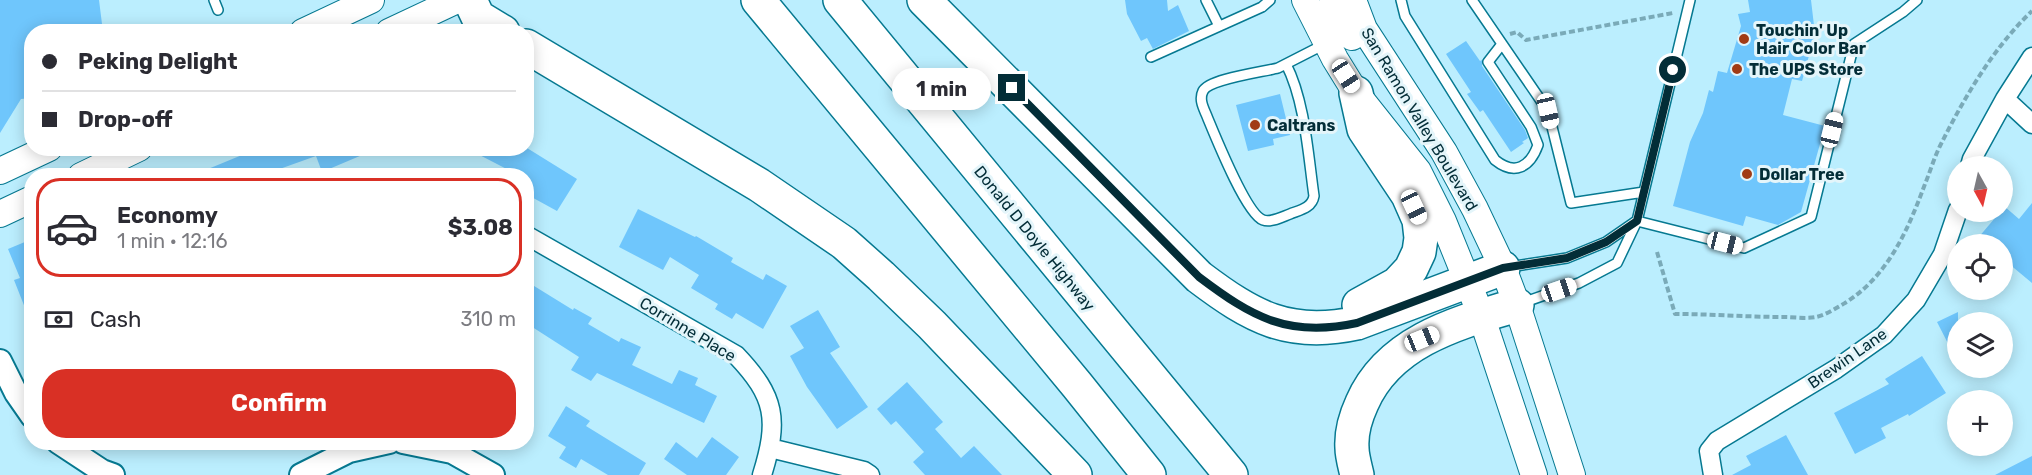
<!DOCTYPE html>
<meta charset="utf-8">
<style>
:root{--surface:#fff;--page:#f2f2f3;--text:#2b2b33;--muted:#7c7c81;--line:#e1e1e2;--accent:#d93025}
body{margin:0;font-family:Rubik,sans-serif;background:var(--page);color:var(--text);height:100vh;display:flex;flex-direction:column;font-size:22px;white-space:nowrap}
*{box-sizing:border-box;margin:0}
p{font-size:20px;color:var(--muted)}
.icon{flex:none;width:33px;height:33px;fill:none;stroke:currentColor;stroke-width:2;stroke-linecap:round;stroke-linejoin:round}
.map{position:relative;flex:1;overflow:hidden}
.side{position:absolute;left:24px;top:168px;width:510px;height:282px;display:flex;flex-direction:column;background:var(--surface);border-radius:24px;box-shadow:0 3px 15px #0003}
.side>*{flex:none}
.guide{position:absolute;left:24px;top:24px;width:510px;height:132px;border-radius:24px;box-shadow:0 3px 15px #0003;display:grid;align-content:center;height:132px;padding:0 18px;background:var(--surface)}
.needle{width:39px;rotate:172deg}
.tools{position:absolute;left:1947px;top:156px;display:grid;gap:12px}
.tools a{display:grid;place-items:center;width:66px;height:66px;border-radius:50%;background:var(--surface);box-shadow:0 3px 15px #0003;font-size:30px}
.end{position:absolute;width:27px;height:27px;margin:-14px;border:8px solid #032d37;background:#fff;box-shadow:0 0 0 3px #fff}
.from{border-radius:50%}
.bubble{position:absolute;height:42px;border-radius:21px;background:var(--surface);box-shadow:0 3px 15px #0003;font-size:20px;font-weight:700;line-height:42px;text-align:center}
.car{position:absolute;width:18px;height:36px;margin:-18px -9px;border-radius:8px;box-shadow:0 0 4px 2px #0007;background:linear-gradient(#fff 24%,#345 0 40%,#fff 0 76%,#345 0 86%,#fff 0)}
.guide b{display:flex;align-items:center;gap:21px;height:57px;font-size:22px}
.guide b+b{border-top:2px solid var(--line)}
.guide i{width:15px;height:15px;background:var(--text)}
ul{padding:10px 0 0;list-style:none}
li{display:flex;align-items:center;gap:18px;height:99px;margin:0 12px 9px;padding:0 6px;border:3px solid transparent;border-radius:24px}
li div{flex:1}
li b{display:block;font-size:22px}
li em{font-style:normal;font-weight:700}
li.on{border-color:var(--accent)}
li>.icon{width:54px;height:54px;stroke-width:1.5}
.pay{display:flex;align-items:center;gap:15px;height:66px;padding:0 18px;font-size:22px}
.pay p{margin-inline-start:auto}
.cta{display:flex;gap:12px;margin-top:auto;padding:12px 18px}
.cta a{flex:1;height:69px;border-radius:24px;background:var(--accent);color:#fff;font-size:24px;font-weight:700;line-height:69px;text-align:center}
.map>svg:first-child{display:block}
.building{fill:#6fc6fc}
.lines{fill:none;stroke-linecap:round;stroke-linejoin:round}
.service-casing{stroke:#067991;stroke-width:12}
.minor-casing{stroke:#067991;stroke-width:21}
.tertiary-casing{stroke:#067991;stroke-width:26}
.secondary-casing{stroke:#067991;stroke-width:28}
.motorway-casing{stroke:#067991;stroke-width:36}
.path{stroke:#7aaab8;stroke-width:4;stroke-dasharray:6 3;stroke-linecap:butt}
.service{stroke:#fff;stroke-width:9}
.minor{stroke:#fff;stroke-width:18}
.tertiary{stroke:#fff;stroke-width:22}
.secondary{stroke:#fff;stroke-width:26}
.motorway{stroke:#fff;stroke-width:33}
.route{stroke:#032d37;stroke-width:8}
.poi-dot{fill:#a13b16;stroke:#e4f5fa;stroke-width:2}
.labels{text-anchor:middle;stroke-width:6;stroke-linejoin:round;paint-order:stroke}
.poi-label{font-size:16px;font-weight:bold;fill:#032d37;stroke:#e4f5fa;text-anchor:start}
.street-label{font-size:16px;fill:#032d37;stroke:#e4f5fa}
</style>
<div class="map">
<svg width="2032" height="475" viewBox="0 0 2032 475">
<rect width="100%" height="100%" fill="#bbeefe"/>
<path class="building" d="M0,0H99L103,32H32V98L21,99L0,133Z
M1125,0H1167L1168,11L1178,5L1189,31L1153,49L1147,38L1141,41L1127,14Z
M1748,0H1811L1815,34L1802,81L1792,79L1783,115L1825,126L1801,212L1778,225L1746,216L1743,226L1673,206L1690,142L1703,113L1709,90L1713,92L1718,71L1727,73L1741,26L1738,14L1750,12Z
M1466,41L1480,61L1482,60V66L1525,130L1528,138L1522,142L1524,143L1511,152L1483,110L1480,112L1467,94L1471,92L1446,54Z
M1280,94L1290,135L1273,139L1274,145L1248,151L1236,105Z
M259,148H374V150L322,172L316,156L274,171L275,176H191Z
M466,148H527L577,179L557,211L526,194V176H520Z
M2032,203V283L2002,258V244H1986L1978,238L2000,212H2002L2004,206L2019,219Z
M638,209L695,237L696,236L733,258L731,262L763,280L766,274L787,286L763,329L736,313L732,319L715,309L718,304L691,288L699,275L670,257L663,270L619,247Z
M32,239V322L31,323L14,280L20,278L8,249Z
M526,281L573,310L574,308L592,318L588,324L619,342L621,338L641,347L632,365L672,384L679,370L698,378L695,385L717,396L704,423L597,373L591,381L571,370L579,357L526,323Z
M818,310L840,347L830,353L868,407L837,429L807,387L790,356L804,348L790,326Z
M1958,312V363L1937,322Z
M1922,356L1946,393L1909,416L1908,414L1881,428L1886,438L1855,454L1834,413L1889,384L1885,379Z
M907,382L943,422L935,429L961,458L974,446L1002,475H925L913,462L924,452L896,421L891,425L877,409Z
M566,406L590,421L586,426L646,463L639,475H608L581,459L576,468L559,458L566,447L548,436Z
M1786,435L1808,475H1732L1751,465L1746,456Z
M712,437L739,457L726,475H687L664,459L676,442L697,458Z
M2032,456V475H1995Z"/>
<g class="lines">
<g class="service-casing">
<path id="service" d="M214,0L218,10
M1206,0L1219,26
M1401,0L1405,16L1495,160C1515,176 1530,167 1538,145L1531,127L1488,62L1502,44
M1472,0L1548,111L1571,203L1644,192
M1690,0L1637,221L1744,248L1811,217L1854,44L1903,12L1917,0
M1151,57L1262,7L1270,0
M1286,64C1305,101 1308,154 1314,196C1312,208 1300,210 1290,214C1282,217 1271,223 1263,220C1246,214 1214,133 1206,114C1203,107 1199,99 1203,91C1209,79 1263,72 1278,68L1325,44
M1509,267L1567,258L1606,242L1635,222
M1522,303L1579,283L1617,263L1637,221"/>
</g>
<g class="minor-casing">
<path id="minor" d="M2005,99L2032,124
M1970,166L1972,159L2005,99L2032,57
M526,235L736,355C776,397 779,420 762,475
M770,448L864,471L870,475
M1713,475L1709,451L1717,441L1836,369L1884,335L1916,300L1943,254L1958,210"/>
</g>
<g class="tertiary-casing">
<path id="tertiary" d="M0,361L16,393L32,416
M58,442L102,471L113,475
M403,442L452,452L493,475
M301,475L349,451L389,442"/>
</g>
<g class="secondary-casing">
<path id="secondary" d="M1305,0L1335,59L1356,93L1418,171L1443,221L1481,315L1534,475
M1333,0L1352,37
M1353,0L1364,29L1444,152L1475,209L1503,268L1517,305L1572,475
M303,32L371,0
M389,32L457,0
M0,171L49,148
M81,176L139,148
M0,214L32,199"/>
</g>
<g class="motorway-casing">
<path id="motorway" d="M470,0L478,17L503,32
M758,0L1077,385L1149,475
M840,0L1231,475
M924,0L1199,277C1252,317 1289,338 1357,323L1503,268
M526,46L759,185L844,243L881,276L932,325L1075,475
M1356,93L1364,129L1408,195L1419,220L1421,238L1419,252L1411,269L1397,284L1359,305
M1357,475C1355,466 1352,456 1352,448C1351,433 1356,416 1362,403C1389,341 1457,323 1517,305"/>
</g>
<path class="path" d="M1510,34L1517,32L1526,40L1673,13
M1657,252L1675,314C1712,314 1748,317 1784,317C1794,317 1806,319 1816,317C1826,315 1836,308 1845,303C1888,276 1908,230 1925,184C1930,172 1934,158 1940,146C1964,98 1993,48 2032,11"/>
<use href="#service" class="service"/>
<use href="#minor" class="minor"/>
<use href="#tertiary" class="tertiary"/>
<use href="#secondary" class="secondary"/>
<use href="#motorway" class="motorway"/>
</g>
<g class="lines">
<path class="route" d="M1012,88L1199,277C1252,317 1288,338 1357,323L1503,268L1567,258L1606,242L1637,221L1673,70"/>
</g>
<g class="poi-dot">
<circle cx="1744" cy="39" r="6"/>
<circle cx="1737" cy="69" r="6"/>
<circle cx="1255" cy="125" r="6"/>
<circle cx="1747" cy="174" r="6"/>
</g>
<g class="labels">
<g class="poi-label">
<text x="1756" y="36">Touchin' Up<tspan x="1756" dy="18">Hair Color Bar</tspan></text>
<text x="1749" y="75">The UPS Store</text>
<text x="1267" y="131">Caltrans</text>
<text x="1759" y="180">Dollar Tree</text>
</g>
<g class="street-label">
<text transform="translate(1420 119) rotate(59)" y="6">San Ramon Valley Boulevard</text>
<text transform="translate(1035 238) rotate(51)" y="6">Donald D Doyle Highway</text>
<text transform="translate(688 329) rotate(31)" y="6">Corrinne Place</text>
<text transform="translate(1847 358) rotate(-35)" y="6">Brewin Lane</text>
</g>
</g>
</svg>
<div class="tools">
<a><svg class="needle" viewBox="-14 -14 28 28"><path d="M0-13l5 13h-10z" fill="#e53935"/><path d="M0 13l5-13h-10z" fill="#7c7c81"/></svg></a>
<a><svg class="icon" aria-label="locate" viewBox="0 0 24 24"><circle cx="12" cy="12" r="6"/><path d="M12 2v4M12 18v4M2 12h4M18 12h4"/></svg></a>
<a><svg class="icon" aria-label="layers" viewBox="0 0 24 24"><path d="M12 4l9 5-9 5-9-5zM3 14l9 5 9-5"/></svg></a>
<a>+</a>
</div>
<i class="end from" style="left:1673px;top:70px"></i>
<i class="end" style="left:1012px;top:88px"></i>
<div class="bubble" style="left:892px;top:68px;width:99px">1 min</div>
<i class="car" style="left:1346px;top:76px;rotate:147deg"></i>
<i class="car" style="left:1548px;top:111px;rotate:167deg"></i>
<i class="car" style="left:1832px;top:130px;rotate:14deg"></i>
<i class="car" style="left:1414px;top:207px;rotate:155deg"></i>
<i class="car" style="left:1725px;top:243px;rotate:104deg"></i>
<i class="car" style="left:1559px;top:290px;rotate:71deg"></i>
<i class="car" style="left:1422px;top:339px;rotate:68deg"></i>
<div class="guide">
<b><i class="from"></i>Peking Delight</b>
<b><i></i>Drop-off</b>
</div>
<section class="side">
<ul>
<li class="on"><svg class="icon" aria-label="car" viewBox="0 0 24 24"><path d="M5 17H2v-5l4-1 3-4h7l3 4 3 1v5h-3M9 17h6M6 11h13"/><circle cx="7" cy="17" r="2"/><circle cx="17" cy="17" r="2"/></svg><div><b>Economy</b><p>1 min · 12:16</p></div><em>$3.08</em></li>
</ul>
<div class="pay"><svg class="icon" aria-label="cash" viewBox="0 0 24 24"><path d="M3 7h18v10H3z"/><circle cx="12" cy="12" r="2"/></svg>Cash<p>310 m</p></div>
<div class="cta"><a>Confirm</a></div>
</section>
</div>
